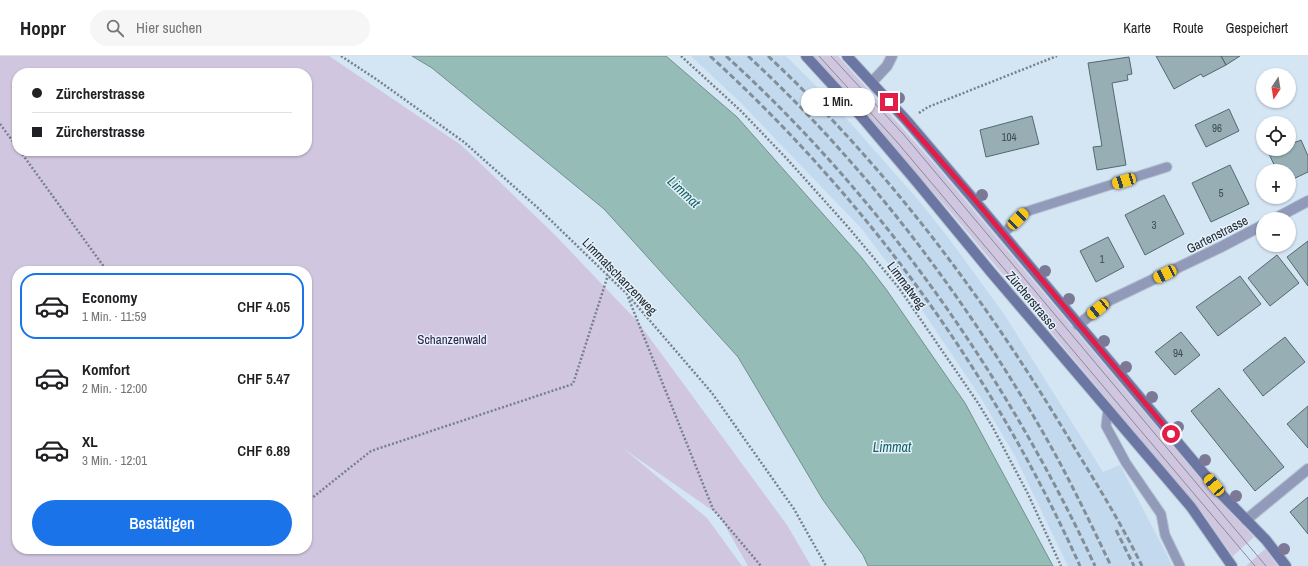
<!DOCTYPE html>
<html lang="de">
<meta charset="utf-8">
<style>
:root{--surface:#fff;--page:#f6f6f6;--text:#202124;--muted:#757577;--line:#e0e0e0;--accent:#1a73e8}
body{margin:0;font-family:"Archivo Narrow",sans-serif;background:var(--page);color:var(--text);height:100vh;display:flex;flex-direction:column;font-size:15px;white-space:nowrap}
*{box-sizing:border-box;margin:0}
p{font-size:13px;color:var(--muted)}
.icon{flex:none;width:22px;height:22px;fill:none;stroke:currentColor;stroke-width:2;stroke-linecap:round;stroke-linejoin:round}
.map{position:relative;flex:1;overflow:hidden}
.side{position:absolute;left:12px;top:210px;width:300px;height:288px;display:flex;flex-direction:column;background:var(--surface);border-radius:16px;box-shadow:0 1px 3px #0004}
.side>*{flex:none}
.hud{position:absolute;left:12px;top:12px;width:300px;height:88px;border-radius:16px;box-shadow:0 1px 3px #0004;display:grid;align-content:center;height:88px;padding:0 20px;background:var(--surface)}
.needle{width:26px;rotate:192deg}
.buttons{position:absolute;left:1256px;top:12px;display:grid;gap:8px}
.buttons a{display:grid;place-items:center;width:40px;height:40px;border-radius:50%;background:var(--surface);box-shadow:0 1px 3px #0004;font-size:20px}
.end{position:absolute;width:18px;height:18px;margin:-9px;border:5px solid #e11d48;background:#fff;box-shadow:0 0 0 2px #fff}
.from{border-radius:50%}
.bubble{position:absolute;height:28px;border-radius:14px;background:var(--surface);box-shadow:0 1px 3px #0004;font-size:13px;font-weight:600;line-height:28px;text-align:center}
.car{position:absolute;width:12px;height:24px;margin:-12px -6px;border-radius:5px;box-shadow:0 0 3px 1px #0007;background:linear-gradient(#f5c518 24%,#345 0 40%,#f5c518 0 76%,#345 0 86%,#f5c518 0)}
.hud b{display:flex;align-items:center;gap:14px;height:38px;font-size:15px}
.hud b+b{border-top:1px solid var(--line)}
.hud i{width:10px;height:10px;background:var(--text)}
ul{padding:7px 0 0;list-style:none}
li{display:flex;align-items:center;gap:12px;height:66px;margin:0 8px 6px;padding:0 12px;border:2px solid transparent;border-radius:16px}
li div{flex:1}
li b{display:block;font-size:15px}
li em{font-style:normal;font-weight:600}
li.on{border-color:var(--accent)}
li>.icon{width:36px;height:36px;stroke-width:1.5}
.action{display:flex;gap:8px;margin-top:auto;padding:8px 20px}
.action a{flex:1;height:46px;border-radius:24px;background:var(--accent);color:#fff;font-size:16px;font-weight:600;line-height:46px;text-align:center}
header{display:flex;align-items:center;gap:24px;box-sizing:border-box;height:56px;padding:0 20px;background:var(--surface);border-bottom:1px solid var(--line)}
header strong{font-size:19px}
nav{display:flex;gap:22px;margin-inline-start:auto;font-size:14px}
.search{width:280px;height:36px;background:var(--page);display:flex;align-items:center;gap:10px;box-sizing:border-box;padding:0 14px;border-radius:22px;color:var(--muted);font-size:15px}
.map>svg:first-child{display:block}
.built{fill:#c3d9ee}
.green{fill:#d0c6df;fill-rule:evenodd}
.water{fill:#95bcb7;stroke:#72908e}
.building{fill:#96aeb4;stroke:#54696f}
.lines{fill:none;stroke-linecap:round;stroke-linejoin:round}
.service-casing{stroke:#b4c3d0;stroke-width:11}
.minor-casing{stroke:#b4c3d0;stroke-width:12}
.secondary-casing{stroke:#b4c3d0;stroke-width:12}
.path{stroke:#76818b;stroke-width:2.5;stroke-dasharray:2 2;stroke-linecap:butt}
.service{stroke:#929ab9;stroke-width:9}
.minor{stroke:#929ab9;stroke-width:10}
.secondary{stroke:#6c76a3;stroke-width:10}
.tram{stroke:#828e98;stroke-width:1}
.rail{stroke:#828e98;stroke-width:3;stroke-dasharray:6 3;stroke-linecap:butt}
.tree{fill:#7b7995}
.route{stroke:#e11d48;stroke-width:5}
.labels{text-anchor:middle;stroke-width:3;stroke-linejoin:round;paint-order:stroke}
.number-label{font-size:11px;fill:#3f4a50}
.street-label{font-size:13px;fill:#22282e;stroke:#e4f1fd}
.park-label{font-size:13px;fill:#332148;stroke:#e4f1fd}
.water-label{font-size:14px;font-style:italic;fill:#14625c;stroke:#e4f1fd}
</style>
<header>
<strong>Hoppr</strong>
<div class="search"><svg class="icon" aria-label="search" viewBox="0 0 24 24"><circle cx="10" cy="10" r="6"/><path d="M15 15l6 6"/></svg>Hier suchen</div>
<nav><a>Karte</a><a>Route</a><a>Gespeichert</a></nav>
</header>
<div class="map">
<svg width="1308" height="510" viewBox="0 0 1308 510">
<rect width="100%" height="100%" fill="#d4e5f4"/>
<path class="built" d="M691,0H786L831,45L920,146L947,180L1004,258L1103,416L1120,409L1167,499L1172,510H1068L1015,400L981,342L912,239L861,172L740,46Z"/>
<path class="green" d="M0,0H329L461,89L553,177L638,266L787,469L811,510H748L719,459L624,393L707,462L742,510H0ZM17,17H307V95H17ZM17,215H307V493H17Z
M812,0H838L937,111L1215,440L1254,481L1233,500L1217,478L1205,460L949,154L843,33Z
M1265,493L1278,510H1246Z"/>
<path class="water" d="M412,0H666L737,61L862,202L886,233L965,347L1053,510H868L863,499L823,444L738,301L604,153L432,12Z"/>
<path class="building" d="M1156,0H1221L1226,9L1203,21L1201,18L1174,33Z
M1221,0H1240L1226,9Z
M1129,1L1132,18L1127,19L1128,24L1112,27L1126,109L1097,114L1093,91L1102,90L1088,7Z
M1229,53L1239,75L1206,91L1195,69Z
M1032,60L1039,88L986,101L980,74Z
M1301,84L1308,100V116L1289,125V115H1277L1269,98L1281,93H1289V89Z
M1230,109L1249,148L1211,166L1192,127Z
M1164,139L1184,178L1145,199L1125,159Z
M1108,181L1124,211L1096,226L1080,195Z
M1308,185V230L1287,201Z
M1277,199L1299,227L1270,250L1248,222Z
M1240,220L1261,248L1218,280L1196,251Z
M1181,276L1200,299L1175,319L1155,296Z
M1285,281L1305,306L1263,340L1243,314Z
M1219,332L1284,411L1255,435L1191,355Z
M1308,350V392L1287,368Z
M1308,441V478L1290,456Z"/>
<g class="lines">
<g class="service-casing">
<path id="service" d="M1003,178L1025,156L1167,111
M1108,353L1106,370L1126,407L1161,458L1165,479L1180,510"/>
</g>
<g class="minor-casing">
<path id="minor" d="M872,26L887,10L892,0
M1274,163L1308,145
M1078,269L1108,245L1221,191L1263,169
M1246,464L1308,413"/>
</g>
<g class="secondary-casing">
<path id="secondary" d="M806,0L860,59L916,125L990,215L1191,451L1232,510
M847,0L907,65L970,139L1222,439L1266,484L1286,510"/>
</g>
<path class="path" d="M341,0L376,23L464,86L538,152L627,238L712,337L794,453L826,510
M681,0L741,55L787,103L848,171L899,232L978,347L992,370L1028,438L1061,510
M919,57L928,51L1057,0
M0,68L17,91
M20,95L107,215
M628,241L713,453L761,510
M307,446L371,395L573,328L608,219"/>
<use href="#service" class="service"/>
<use href="#minor" class="minor"/>
<use href="#secondary" class="secondary"/>
<path class="tram" d="M819,0L897,86L1255,510
M831,0L904,79L1266,510"/>
<path class="rail" d="M710,0C867,143 993,317 1080,510
M726,0C882,142 1006,319 1095,510
M748,0C866,109 965,241 1045,380C1069,422 1090,466 1111,510
M768,0C890,114 989,248 1074,391C1098,430 1122,469 1142,510
M1116,474L1134,510"/>
</g>
<g class="tree">
<circle cx="899" cy="42" r="6"/>
<circle cx="982" cy="139" r="6"/>
<circle cx="1045" cy="215" r="6"/>
<circle cx="1069" cy="243" r="6"/>
<circle cx="1104" cy="285" r="6"/>
<circle cx="1126" cy="311" r="6"/>
<circle cx="1152" cy="341" r="6"/>
<circle cx="1178" cy="371" r="6"/>
<circle cx="1205" cy="404" r="6"/>
<circle cx="1236" cy="440" r="6"/>
<circle cx="1284" cy="493" r="6"/>
</g>
<g class="lines">
<path class="route" d="M889,46L970,138L1171,378"/>
</g>
<g class="labels">
<g class="number-label">
<text x="1217" y="76">96</text>
<text x="1009" y="85">104</text>
<text x="1221" y="141">5</text>
<text x="1154" y="173">3</text>
<text x="1102" y="207">1</text>
<text x="1178" y="301">94</text>
</g>
<g class="street-label">
<text transform="translate(1217 178) rotate(-27)" y="5">Gartenstrasse</text>
<text transform="translate(620 220) rotate(46)" y="5">Limmatschanzenweg</text>
<text transform="translate(907 229) rotate(53)" y="5">Limmatweg</text>
<text transform="translate(1032 244) rotate(50)" y="5">Zürcherstrasse</text>
</g>
<g class="park-label">
<text x="452" y="288">Schanzenwald</text>
</g>
<g class="water-label">
<text transform="translate(684 136) rotate(43)" y="5">Limmat</text>
<text x="892" y="396">Limmat</text>
</g>
</g>
</svg>
<div class="buttons">
<a><svg class="needle" viewBox="-14 -14 28 28"><path d="M0-13l5 13h-10z" fill="#e53935"/><path d="M0 13l5-13h-10z" fill="#757577"/></svg></a>
<a><svg class="icon" aria-label="locate" viewBox="0 0 24 24"><circle cx="12" cy="12" r="6"/><path d="M12 2v4M12 18v4M2 12h4M18 12h4"/></svg></a>
<a>+</a>
<a>−</a>
</div>
<i class="end from" style="left:1171px;top:378px"></i>
<i class="end" style="left:889px;top:46px"></i>
<div class="bubble" style="left:801px;top:32px;width:74px">1 Min.</div>
<i class="car" style="left:1124px;top:125px;rotate:253deg"></i>
<i class="car" style="left:1018px;top:163px;rotate:45deg"></i>
<i class="car" style="left:1165px;top:218px;rotate:244deg"></i>
<i class="car" style="left:1098px;top:253px;rotate:231deg"></i>
<i class="car" style="left:1214px;top:429px;rotate:320deg"></i>
<div class="hud">
<b><i class="from"></i>Zürcherstrasse</b>
<b><i></i>Zürcherstrasse</b>
</div>
<section class="side">
<ul>
<li class="on"><svg class="icon" aria-label="car" viewBox="0 0 24 24"><path d="M5 17H2v-5l4-1 3-4h7l3 4 3 1v5h-3M9 17h6M6 11h13"/><circle cx="7" cy="17" r="2"/><circle cx="17" cy="17" r="2"/></svg><div><b>Economy</b><p>1 Min. · 11:59</p></div><em>CHF 4.05</em></li>
<li><svg class="icon" aria-label="car" viewBox="0 0 24 24"><path d="M5 17H2v-5l4-1 3-4h7l3 4 3 1v5h-3M9 17h6M6 11h13"/><circle cx="7" cy="17" r="2"/><circle cx="17" cy="17" r="2"/></svg><div><b>Komfort</b><p>2 Min. · 12:00</p></div><em>CHF 5.47</em></li>
<li><svg class="icon" aria-label="car" viewBox="0 0 24 24"><path d="M5 17H2v-5l4-1 3-4h7l3 4 3 1v5h-3M9 17h6M6 11h13"/><circle cx="7" cy="17" r="2"/><circle cx="17" cy="17" r="2"/></svg><div><b>XL</b><p>3 Min. · 12:01</p></div><em>CHF 6.89</em></li>
</ul>
<div class="action"><a>Bestätigen</a></div>
</section>
</div>
